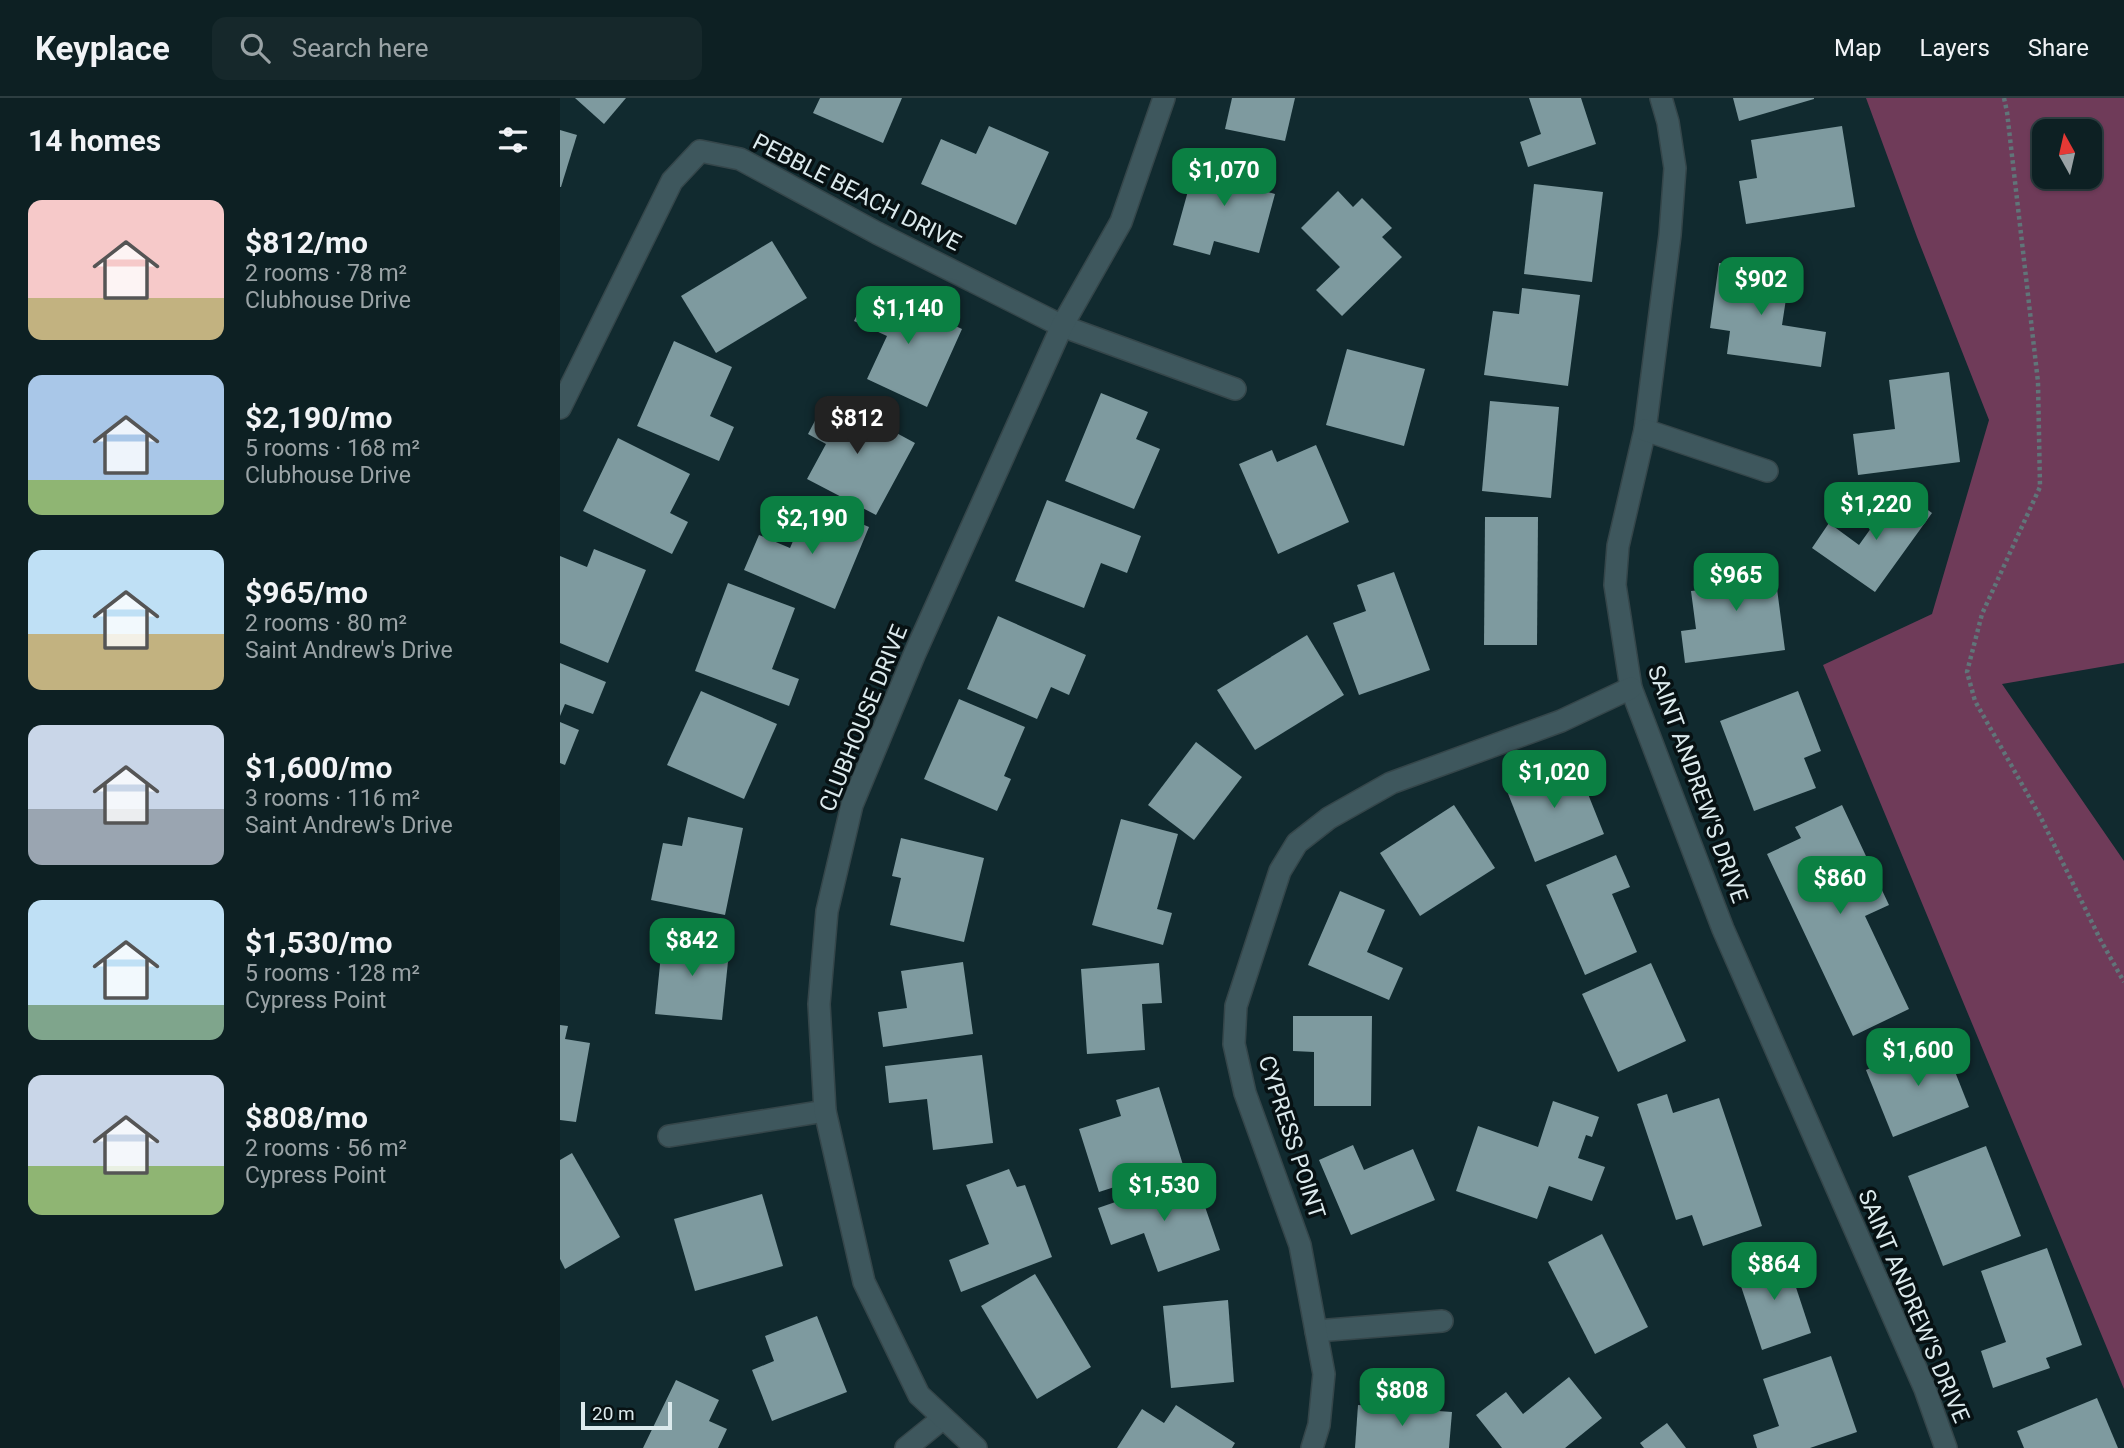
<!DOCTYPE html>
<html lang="en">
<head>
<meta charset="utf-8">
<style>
  body { margin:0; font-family:Roboto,sans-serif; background:#16282b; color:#f1f3f6; height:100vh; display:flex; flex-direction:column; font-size:26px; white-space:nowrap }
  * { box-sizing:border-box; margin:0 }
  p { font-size:23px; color:#9aa3a6 }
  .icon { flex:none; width:38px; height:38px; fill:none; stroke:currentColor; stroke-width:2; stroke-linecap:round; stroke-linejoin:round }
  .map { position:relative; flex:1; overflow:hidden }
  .side { display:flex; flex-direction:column; background:#0d2023; width:560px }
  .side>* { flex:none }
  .needle { width:46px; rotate:352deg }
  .tools { position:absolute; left:1472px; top:21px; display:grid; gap:14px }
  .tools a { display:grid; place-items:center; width:70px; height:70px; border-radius:14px; background:#0d2023; box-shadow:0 2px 5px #0004,0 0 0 2px #2d3e41; font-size:35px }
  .scale { position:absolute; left:21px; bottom:18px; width:91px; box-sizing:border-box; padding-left:7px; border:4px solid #dceaed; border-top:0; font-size:19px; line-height:24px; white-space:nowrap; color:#dceaed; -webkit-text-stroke:5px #071113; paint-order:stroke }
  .price { position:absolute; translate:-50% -60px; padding:0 16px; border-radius:14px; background:#0b8043; color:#fff; font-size:23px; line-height:46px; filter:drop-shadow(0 2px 4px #0008) }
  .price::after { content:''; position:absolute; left:50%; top:42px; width:21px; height:16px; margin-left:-10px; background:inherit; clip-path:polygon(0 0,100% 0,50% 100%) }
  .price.on { background:#222; color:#fff }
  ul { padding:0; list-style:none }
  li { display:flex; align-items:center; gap:21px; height:175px; padding:0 28px }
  li span { display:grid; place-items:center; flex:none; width:196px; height:140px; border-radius:14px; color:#555 }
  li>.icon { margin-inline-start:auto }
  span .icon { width:84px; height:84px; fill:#fffc; stroke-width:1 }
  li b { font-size:30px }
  h2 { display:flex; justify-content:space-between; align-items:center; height:84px; padding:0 28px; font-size:30px }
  header { display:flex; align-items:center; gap:42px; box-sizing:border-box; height:98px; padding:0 35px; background:#0d2023; border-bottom:2px solid #2d3e41 }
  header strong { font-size:33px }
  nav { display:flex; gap:38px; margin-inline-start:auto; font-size:24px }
  .search { width:490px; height:63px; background:#16282b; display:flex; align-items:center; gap:18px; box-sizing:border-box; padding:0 24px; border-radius:14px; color:#9aa3a6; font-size:26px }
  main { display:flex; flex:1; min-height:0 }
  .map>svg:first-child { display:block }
  .green { fill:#6f3b59; fill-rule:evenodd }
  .building { fill:#7e9a9f }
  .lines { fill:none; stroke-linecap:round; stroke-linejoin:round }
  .street-casing { stroke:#35464a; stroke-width:24 }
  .path { stroke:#607579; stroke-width:4.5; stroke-dasharray:3.5 3.5; stroke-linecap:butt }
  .street { stroke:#3e575d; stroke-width:21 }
  .labels { text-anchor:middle; stroke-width:7; stroke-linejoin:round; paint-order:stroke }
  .street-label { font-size:23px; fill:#dceaed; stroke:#071113 }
</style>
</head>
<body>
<header>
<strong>Keyplace</strong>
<div class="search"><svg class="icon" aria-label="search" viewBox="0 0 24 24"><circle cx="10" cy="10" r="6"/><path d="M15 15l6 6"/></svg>Search here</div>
<nav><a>Map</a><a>Layers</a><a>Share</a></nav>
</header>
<main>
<section class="side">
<h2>14 homes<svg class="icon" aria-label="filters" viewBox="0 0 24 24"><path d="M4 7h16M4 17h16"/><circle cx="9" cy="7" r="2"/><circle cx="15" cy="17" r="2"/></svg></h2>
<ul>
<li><span style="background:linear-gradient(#f6c9c9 70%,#c2b280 0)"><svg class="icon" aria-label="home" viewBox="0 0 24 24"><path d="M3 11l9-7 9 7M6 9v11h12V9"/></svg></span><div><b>$812/mo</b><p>2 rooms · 78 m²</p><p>Clubhouse Drive</p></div></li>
<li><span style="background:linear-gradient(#a9c7e8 75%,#8fb573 0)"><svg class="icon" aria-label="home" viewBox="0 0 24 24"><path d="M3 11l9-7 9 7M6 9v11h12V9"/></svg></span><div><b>$2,190/mo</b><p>5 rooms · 168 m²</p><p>Clubhouse Drive</p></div></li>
<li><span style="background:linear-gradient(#bfe0f5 60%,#c2b280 0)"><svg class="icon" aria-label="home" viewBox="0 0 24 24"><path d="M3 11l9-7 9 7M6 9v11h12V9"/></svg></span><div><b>$965/mo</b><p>2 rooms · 80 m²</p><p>Saint Andrew's Drive</p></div></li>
<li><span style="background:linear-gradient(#c9d6e8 60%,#9aa5b1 0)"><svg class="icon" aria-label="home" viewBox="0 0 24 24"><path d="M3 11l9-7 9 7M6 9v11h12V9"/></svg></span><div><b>$1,600/mo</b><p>3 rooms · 116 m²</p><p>Saint Andrew's Drive</p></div></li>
<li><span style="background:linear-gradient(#bfe0f5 75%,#7fa58c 0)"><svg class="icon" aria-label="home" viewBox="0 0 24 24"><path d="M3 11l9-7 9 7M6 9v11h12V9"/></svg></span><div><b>$1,530/mo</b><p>5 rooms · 128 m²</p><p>Cypress Point</p></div></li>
<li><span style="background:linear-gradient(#c9d6e8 65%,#8fb573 0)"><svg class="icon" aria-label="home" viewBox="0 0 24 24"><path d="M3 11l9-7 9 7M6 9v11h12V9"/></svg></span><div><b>$808/mo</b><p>2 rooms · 56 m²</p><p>Cypress Point</p></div></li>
</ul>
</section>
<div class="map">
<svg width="1564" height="1350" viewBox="0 0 1564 1350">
  <rect width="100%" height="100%" fill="#112a2f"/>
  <!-- green -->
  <path class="green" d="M 1306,0 L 1564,0 L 1564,565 L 1442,586 L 1564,763 L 1564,1291 L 1263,567 L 1372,516 L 1429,322 L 1357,139 ZM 1484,33 L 1530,33 L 1530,79 L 1484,79 Z"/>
  <!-- building -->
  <g class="building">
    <path d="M 15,0 L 66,0 L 44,26 Z"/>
    <path d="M 260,0 L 342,0 L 323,45 L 253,15 Z"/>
    <path d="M 672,0 L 735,0 L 725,43 L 665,31 Z"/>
    <path d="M 969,0 L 1021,0 L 1036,46 L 968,69 L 960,44 L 981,36 Z"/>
    <path d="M 1173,0 L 1254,0 L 1254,1 L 1179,23 Z"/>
    <path d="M 429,28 L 489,54 L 456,127 L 361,86 L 381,41 L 416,56 Z"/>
    <path d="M 1282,28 L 1295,109 L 1186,126 L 1179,83 L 1197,80 L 1191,42 Z"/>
    <path d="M 0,32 L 17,37 L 1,89 L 0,89 Z"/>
    <path d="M 638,57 L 706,76 L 701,92 L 715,96 L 699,155 L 654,143 L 650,157 L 613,147 Z"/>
    <path d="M 974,86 L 1043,94 L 1032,184 L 964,176 Z"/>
    <path d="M 778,93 L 793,109 L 802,100 L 832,130 L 822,139 L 842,159 L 782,218 L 756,192 L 780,169 L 741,130 Z"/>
    <path d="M 212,143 L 247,200 L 156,255 L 121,198 Z"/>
    <path d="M 1159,165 L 1230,175 L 1222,227 L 1266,234 L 1261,269 L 1167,256 L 1170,233 L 1150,230 Z"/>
    <path d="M 310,189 L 402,231 L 367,309 L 307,281 L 327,238 L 294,223 Z"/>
    <path d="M 962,190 L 1020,197 L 1008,288 L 924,277 L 933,213 L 959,216 Z"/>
    <path d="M 114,243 L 172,269 L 150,318 L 174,329 L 159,363 L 77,328 Z"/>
    <path d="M 787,251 L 865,271 L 844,348 L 766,327 Z"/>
    <path d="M 1389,274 L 1400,364 L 1298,377 L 1293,336 L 1335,331 L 1329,282 Z"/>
    <path d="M 541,295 L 588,314 L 576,341 L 600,351 L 574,411 L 505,383 Z"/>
    <path d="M 268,298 L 355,345 L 316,417 L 247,381 L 266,346 L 248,336 Z"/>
    <path d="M 930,303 L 999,309 L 991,400 L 922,393 Z"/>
    <path d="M 58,340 L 130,376 L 110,415 L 128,424 L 112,456 L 23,413 Z"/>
    <path d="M 756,347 L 789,424 L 718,456 L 679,366 L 712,352 L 717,364 Z"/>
    <path d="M 1339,391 L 1372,415 L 1315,494 L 1252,450 L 1269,425 L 1299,447 Z"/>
    <path d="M 487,402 L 581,438 L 567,475 L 541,465 L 524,510 L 455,483 Z"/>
    <path d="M 250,404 L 309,429 L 275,511 L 184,472 L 199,437 L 230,450 Z"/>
    <path d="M 925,419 L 978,419 L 977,547 L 924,547 Z"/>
    <path d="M 34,451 L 86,472 L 48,565 L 0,545 L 0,458 L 27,469 Z"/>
    <path d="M 1213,460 L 1225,552 L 1125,565 L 1121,533 L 1136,531 L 1131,493 L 1149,491 L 1147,468 Z"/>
    <path d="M 834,474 L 870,572 L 799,597 L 773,525 L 806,513 L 797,487 Z"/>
    <path d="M 168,485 L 235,510 L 212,571 L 239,581 L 229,608 L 135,573 Z"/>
    <path d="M 438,518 L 526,557 L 509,597 L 491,589 L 477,621 L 407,591 Z"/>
    <path d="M 747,537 L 784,597 L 695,652 L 657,592 Z"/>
    <path d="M 0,565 L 46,584 L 33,616 L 5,606 L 0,618 Z"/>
    <path d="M 141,593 L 217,626 L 184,701 L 107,667 Z"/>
    <path d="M 1238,593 L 1261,653 L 1244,660 L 1256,690 L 1194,713 L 1160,623 Z"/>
    <path d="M 399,601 L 465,629 L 444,678 L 451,681 L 437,713 L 364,681 Z"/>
    <path d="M 0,624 L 19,632 L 5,667 L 0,665 Z"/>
    <path d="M 636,644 L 682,679 L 634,742 L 588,707 Z"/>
    <path d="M 1014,661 L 1044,736 L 975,764 L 945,688 Z"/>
    <path d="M 894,707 L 935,770 L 860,818 L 820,755 Z"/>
    <path d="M 1282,707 L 1329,807 L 1305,818 L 1349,911 L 1293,938 L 1207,756 L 1241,740 L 1235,729 Z"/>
    <path d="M 128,719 L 183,730 L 165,817 L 91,802 L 103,745 L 122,748 Z"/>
    <path d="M 561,721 L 618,736 L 597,811 L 612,815 L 603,847 L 532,827 Z"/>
    <path d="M 341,740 L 424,760 L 404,844 L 330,827 L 341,780 L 332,778 Z"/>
    <path d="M 1056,757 L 1070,789 L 1052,796 L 1077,854 L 1025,877 L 986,787 Z"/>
    <path d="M 780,793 L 825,812 L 807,854 L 843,870 L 829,902 L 748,867 Z"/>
    <path d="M 103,837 L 170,844 L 162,922 L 95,916 Z"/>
    <path d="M 403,864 L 413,936 L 323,949 L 318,914 L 347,910 L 341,873 Z"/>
    <path d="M 599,865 L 602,905 L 582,906 L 585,952 L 527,956 L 521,871 Z"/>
    <path d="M 1091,865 L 1126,943 L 1058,974 L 1022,896 Z"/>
    <path d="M 733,918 L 812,918 L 811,1008 L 754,1008 L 754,954 L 733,953 Z"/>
    <path d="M 0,927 L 8,928 L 5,941 L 30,945 L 16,1024 L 0,1022 Z"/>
    <path d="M 1382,941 L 1409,1009 L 1333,1039 L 1306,972 Z"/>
    <path d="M 422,957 L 433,1045 L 373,1052 L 367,1001 L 329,1005 L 325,968 Z"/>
    <path d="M 599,989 L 623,1067 L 539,1094 L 519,1031 L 561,1018 L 556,1002 Z"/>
    <path d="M 1107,996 L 1113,1015 L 1159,1000 L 1202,1128 L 1143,1148 L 1132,1117 L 1116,1122 L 1077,1006 Z"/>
    <path d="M 993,1003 L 1039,1019 L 1032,1039 L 1026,1037 L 1018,1060 L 1045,1069 L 1032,1103 L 989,1088 L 977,1121 L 896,1093 L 918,1028 L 978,1049 Z"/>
    <path d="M 793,1047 L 804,1072 L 853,1051 L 875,1102 L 791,1137 L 759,1062 Z"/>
    <path d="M 1426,1048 L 1461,1138 L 1383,1168 L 1348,1078 Z"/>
    <path d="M 12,1055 L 60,1139 L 5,1171 L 0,1161 L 0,1062 Z"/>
    <path d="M 449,1071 L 457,1089 L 465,1087 L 492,1159 L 401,1194 L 389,1162 L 429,1146 L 406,1087 Z"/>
    <path d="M 634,1077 L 660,1152 L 598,1174 L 584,1135 L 551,1147 L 538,1110 Z"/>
    <path d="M 202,1096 L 223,1168 L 135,1193 L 114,1121 Z"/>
    <path d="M 1042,1136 L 1088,1229 L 1035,1256 L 988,1164 Z"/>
    <path d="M 1487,1150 L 1522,1247 L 1486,1260 L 1490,1270 L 1433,1290 L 1421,1253 L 1446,1244 L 1421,1173 Z"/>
    <path d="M 1225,1156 L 1251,1235 L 1202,1252 L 1176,1173 Z"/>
    <path d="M 475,1176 L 531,1269 L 477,1301 L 421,1208 Z"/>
    <path d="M 668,1202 L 674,1284 L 611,1290 L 603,1208 Z"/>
    <path d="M 257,1218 L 287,1294 L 212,1323 L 192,1272 L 214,1263 L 205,1238 Z"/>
    <path d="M 1271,1258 L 1297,1334 L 1250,1350 L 1197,1350 L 1193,1337 L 1219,1328 L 1203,1281 Z"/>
    <path d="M 1009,1279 L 1042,1320 L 1005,1350 L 942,1350 L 916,1317 L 946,1294 L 963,1316 Z"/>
    <path d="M 116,1282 L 159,1302 L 149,1323 L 167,1331 L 158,1350 L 83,1350 Z"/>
    <path d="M 1537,1300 L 1558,1350 L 1464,1350 L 1457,1333 Z"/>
    <path d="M 616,1307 L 675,1345 L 672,1350 L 557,1350 L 582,1311 L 604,1325 Z"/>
    <path d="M 798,1307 L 892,1314 L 889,1350 L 795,1350 Z"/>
    <path d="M 1107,1325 L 1126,1350 L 1084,1350 L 1080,1345 Z"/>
  </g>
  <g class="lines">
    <defs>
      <g id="street">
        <path d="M 1101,0 L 1108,24 L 1115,70 L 1110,137 L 1085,332 L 1058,448 L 1055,487 L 1071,590 L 1163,831 L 1365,1291 L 1386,1350"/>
        <path d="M 0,310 L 112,83 L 140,53 L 180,61 L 317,135 L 502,228 L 675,291"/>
        <path d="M 1085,332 L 1207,373"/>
        <path d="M 109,1038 L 265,1013"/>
        <path d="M 756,1233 L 882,1223"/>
        <path d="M 346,1350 L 382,1321"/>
        <path d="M 416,1350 L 359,1297 L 304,1184 L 265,1013 L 259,906 L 267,813 L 292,707 L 355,555 L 502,228 L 561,124 L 604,0"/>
        <path d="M 752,1350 L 759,1327 L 764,1276 L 740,1147 L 685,995 L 674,946 L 676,908 L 720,773 L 737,745 L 769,720 L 831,685 L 1001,623 L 1071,590"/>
      </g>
    </defs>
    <!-- street casing -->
    <use href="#street" class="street-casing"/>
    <!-- path -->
    <path class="path" d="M 1444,0 L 1447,14 L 1478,284 L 1480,389 L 1422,516 L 1407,574 L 1415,603 L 1481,720 L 1540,841 L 1564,884"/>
    <!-- street -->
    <use href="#street" class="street"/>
  </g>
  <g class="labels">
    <!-- street labels -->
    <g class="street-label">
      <text transform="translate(297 94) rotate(27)" y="8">PEBBLE BEACH DRIVE</text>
      <text transform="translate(303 620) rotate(-68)" y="8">CLUBHOUSE DRIVE</text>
      <text transform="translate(1138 686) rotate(70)" y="8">SAINT ANDREW'S DRIVE</text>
      <text transform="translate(732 1039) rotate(72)" y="8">CYPRESS POINT</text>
      <text transform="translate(1354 1208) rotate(67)" y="8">SAINT ANDREW'S DRIVE</text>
    </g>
  </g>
</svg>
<div class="tools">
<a><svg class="needle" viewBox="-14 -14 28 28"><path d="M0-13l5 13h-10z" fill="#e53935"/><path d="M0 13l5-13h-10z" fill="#9aa3a6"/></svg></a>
</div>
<div class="scale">20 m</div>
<b class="price" style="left:664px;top:110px">$1,070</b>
<b class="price" style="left:1201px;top:219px">$902</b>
<b class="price" style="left:348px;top:248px">$1,140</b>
<b class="price on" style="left:297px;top:358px">$812</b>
<b class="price" style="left:1316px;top:444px">$1,220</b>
<b class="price" style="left:252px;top:458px">$2,190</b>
<b class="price" style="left:1176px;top:515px">$965</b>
<b class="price" style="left:994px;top:712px">$1,020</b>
<b class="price" style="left:1280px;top:818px">$860</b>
<b class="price" style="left:132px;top:880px">$842</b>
<b class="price" style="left:1358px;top:990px">$1,600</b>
<b class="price" style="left:604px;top:1125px">$1,530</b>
<b class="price" style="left:1214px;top:1204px">$864</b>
<b class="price" style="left:842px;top:1330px">$808</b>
</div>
</main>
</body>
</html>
